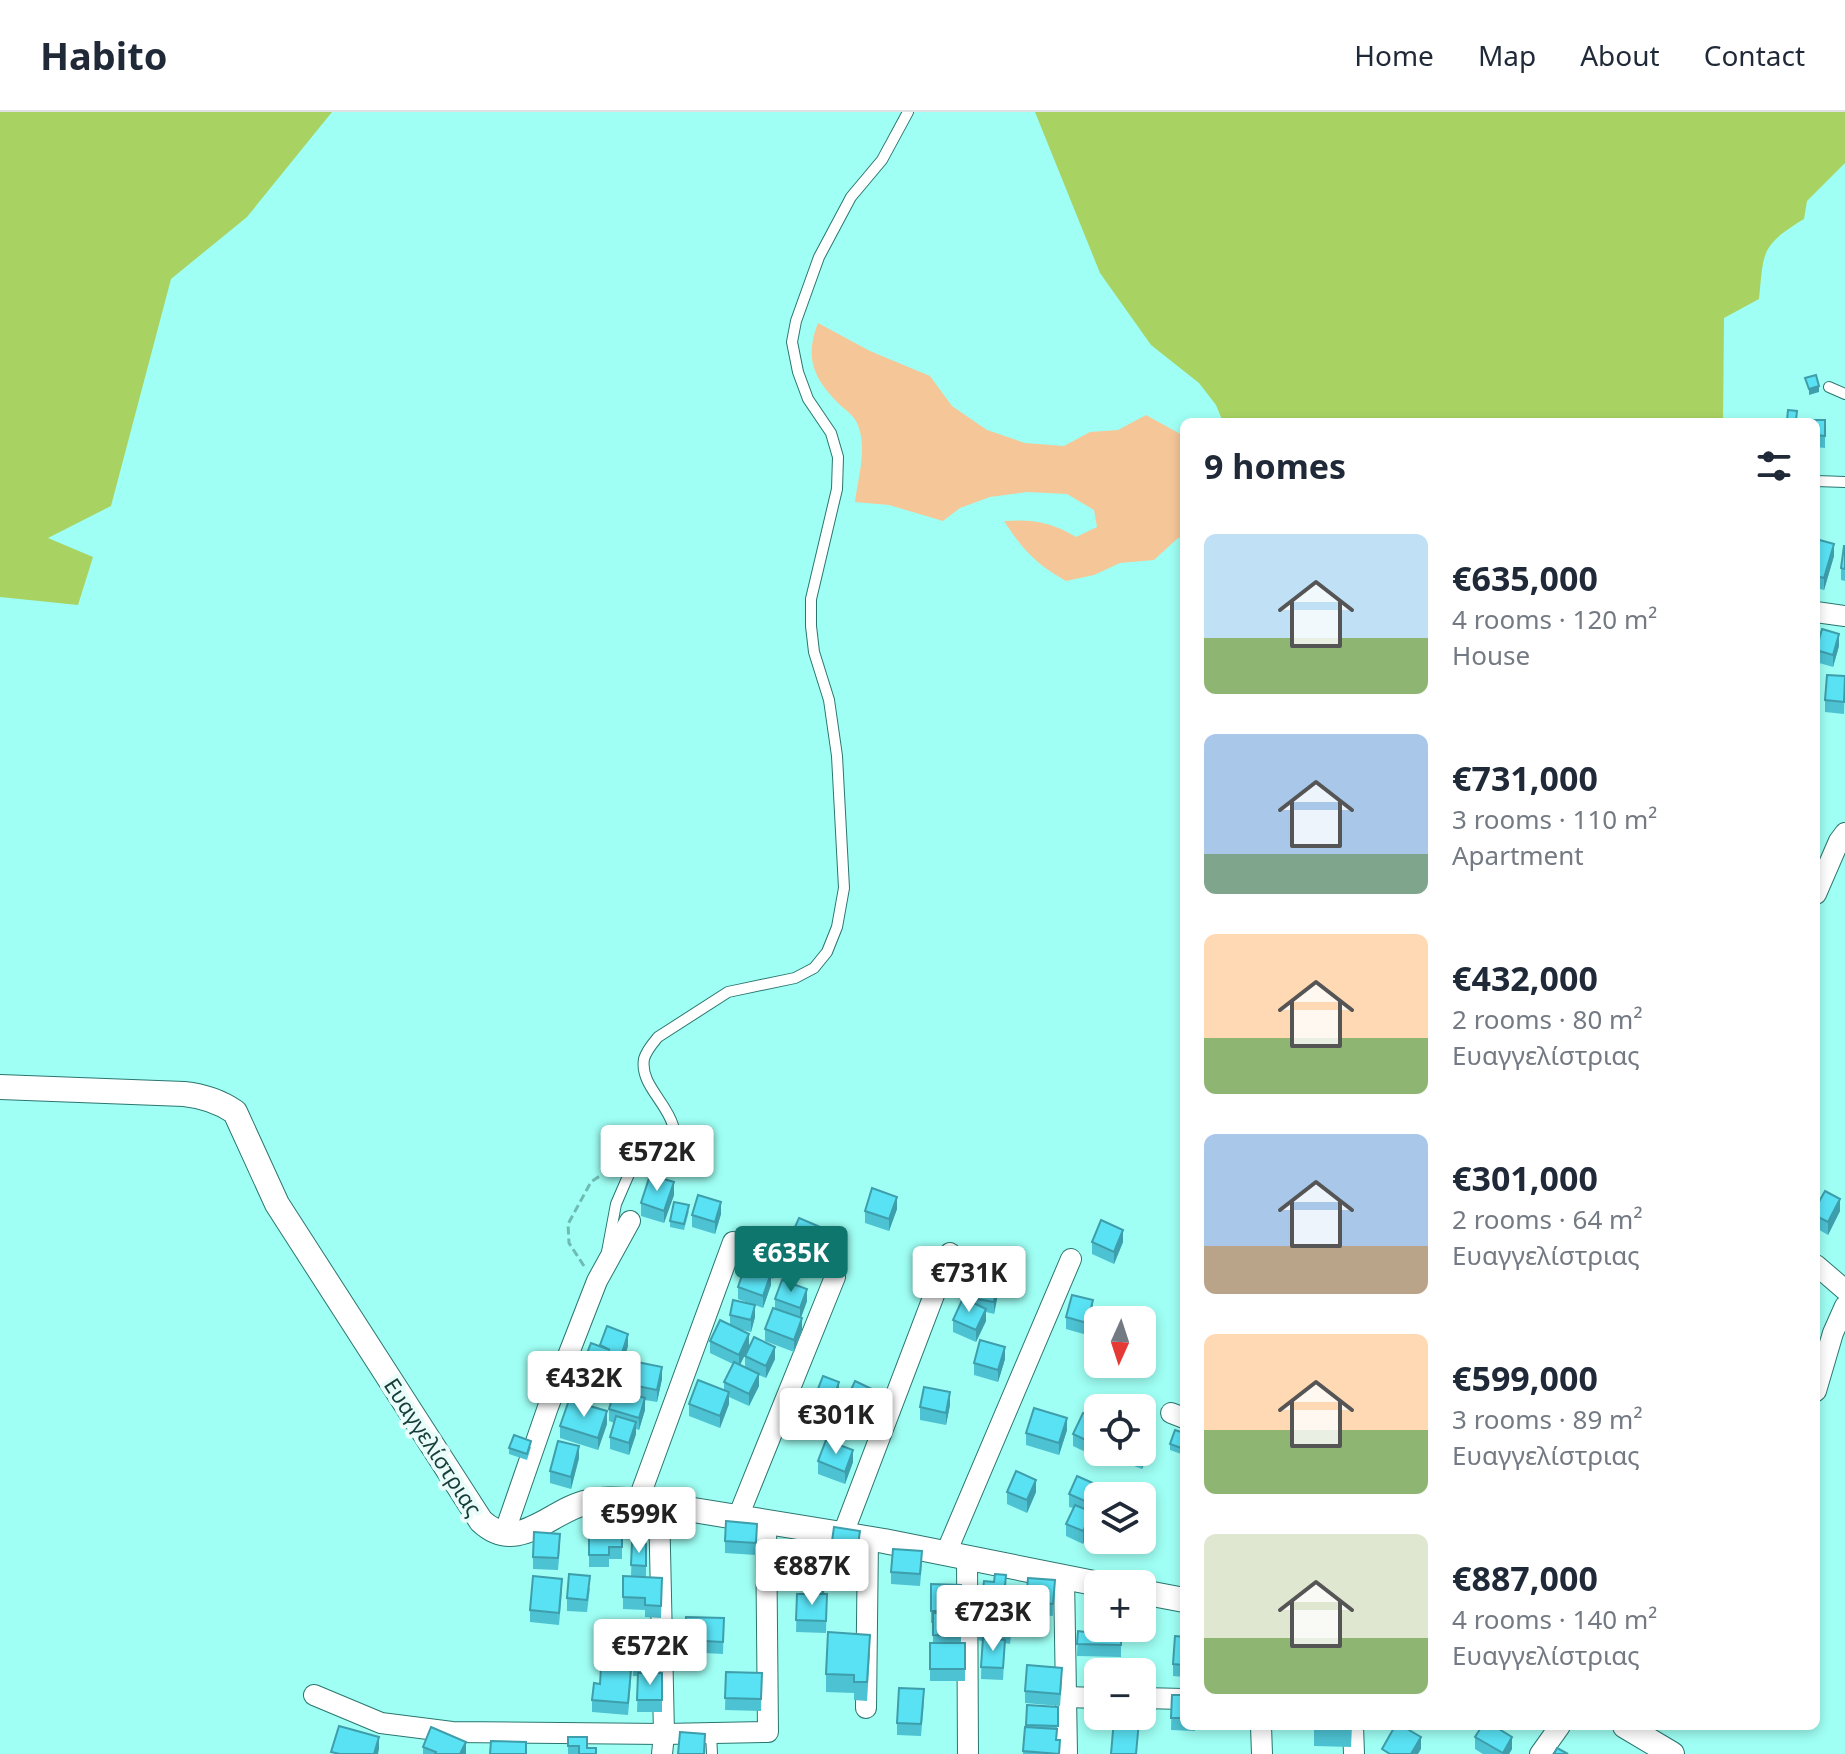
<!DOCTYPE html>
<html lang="en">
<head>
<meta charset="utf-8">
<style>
  body { margin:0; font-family:"Noto Sans",sans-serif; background:#f6f6f7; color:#1f2937; height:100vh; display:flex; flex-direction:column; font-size:30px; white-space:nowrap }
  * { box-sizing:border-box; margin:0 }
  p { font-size:26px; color:#747a83 }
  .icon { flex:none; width:44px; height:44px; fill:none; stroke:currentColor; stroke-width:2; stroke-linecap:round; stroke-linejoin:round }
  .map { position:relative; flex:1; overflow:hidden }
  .panel { position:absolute; left:1180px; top:306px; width:640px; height:1312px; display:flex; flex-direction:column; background:#fff; border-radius:12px; box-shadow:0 4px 12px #0003 }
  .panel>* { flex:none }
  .needle { width:52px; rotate:183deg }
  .fabs { position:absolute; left:1084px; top:1194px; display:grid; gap:16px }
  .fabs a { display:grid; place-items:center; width:72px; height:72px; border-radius:12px; background:#fff; box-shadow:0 4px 12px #0003; font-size:40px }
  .price { position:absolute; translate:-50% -68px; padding:0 18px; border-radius:8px; background:#fff; color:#222; font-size:26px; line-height:52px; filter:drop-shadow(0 2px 4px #0008) }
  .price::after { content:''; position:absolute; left:50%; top:48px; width:24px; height:18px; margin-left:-12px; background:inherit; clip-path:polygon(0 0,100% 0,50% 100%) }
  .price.on { background:#0f766e; color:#fff }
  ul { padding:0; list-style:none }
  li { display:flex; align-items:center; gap:24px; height:200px; padding:0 24px }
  li span { display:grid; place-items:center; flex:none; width:224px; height:160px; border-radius:12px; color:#555 }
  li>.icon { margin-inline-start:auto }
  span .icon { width:96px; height:96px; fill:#fffc; stroke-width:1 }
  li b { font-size:34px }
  h2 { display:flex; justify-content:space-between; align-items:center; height:96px; padding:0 24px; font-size:34px }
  header { display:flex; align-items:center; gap:48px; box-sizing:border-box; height:112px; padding:0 40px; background:#fff; border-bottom:2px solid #e0e1e3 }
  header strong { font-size:38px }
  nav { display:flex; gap:44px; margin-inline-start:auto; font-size:28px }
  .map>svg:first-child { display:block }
  .green { fill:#f5c798 }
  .water { fill:#a8d362 }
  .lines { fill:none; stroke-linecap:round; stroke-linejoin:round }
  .service-casing { stroke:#2b766f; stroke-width:12 }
  .minor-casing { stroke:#2b766f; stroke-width:22 }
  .tertiary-casing { stroke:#2b766f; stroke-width:26 }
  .path { stroke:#6ebbb2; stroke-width:3; stroke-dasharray:8 4; stroke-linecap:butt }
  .service { stroke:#fff; stroke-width:10 }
  .minor { stroke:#fff; stroke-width:20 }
  .tertiary { stroke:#fff; stroke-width:24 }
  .wall { fill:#4dc2d2; fill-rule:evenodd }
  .shaded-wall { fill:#3e9eab }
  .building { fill:#59e2f4; stroke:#3e9eab; stroke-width:2 }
  .labels { text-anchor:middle; stroke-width:8; stroke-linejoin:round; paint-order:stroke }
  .street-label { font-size:22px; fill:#153e3a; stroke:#eafcf9 }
</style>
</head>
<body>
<header>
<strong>Habito</strong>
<nav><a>Home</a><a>Map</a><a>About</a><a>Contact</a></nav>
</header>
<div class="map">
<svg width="1845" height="1642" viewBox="0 0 1845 1642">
  <rect width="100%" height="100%" fill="#9ffff4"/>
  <!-- green -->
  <path class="green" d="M 818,211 L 870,239 L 930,264 L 952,294 L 987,318 L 1025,331 L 1064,334 L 1090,320 L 1118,318 L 1146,303 L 1184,324 L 1184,427 L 1178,426 L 1154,448 L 1120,451 L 1094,463 L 1066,469 C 1036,452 1023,438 1004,409 C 1032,407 1052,410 1076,425 L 1097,415 L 1094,398 L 1067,382 L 1027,380 L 990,385 L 960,396 L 943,409 L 889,393 L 855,390 C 858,365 868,335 857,311 C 854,304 846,298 840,293 C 814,267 804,247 818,211 Z"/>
  <!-- water -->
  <g class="water">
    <path d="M 0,0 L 332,0 L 247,105 L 171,167 L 111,394 L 48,426 L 93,445 L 78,493 L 0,485 Z"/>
    <path d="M 1035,0 L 1845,0 L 1845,51 L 1807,89 L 1804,107 C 1760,134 1764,139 1759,187 L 1724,206 L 1723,310 L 1223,310 L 1216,293 L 1199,271 L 1151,233 L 1100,161 Z"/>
  </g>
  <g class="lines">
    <defs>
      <g id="service">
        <path d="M 1829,275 L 1845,282"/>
        <path d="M 1816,369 L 1845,370"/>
        <path d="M 607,1140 L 616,1092 L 632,1055 L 669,1047 C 692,1002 638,982 644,947 C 646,939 653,931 658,925 L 728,880 L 795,866 L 814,856 L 827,840 L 837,815 L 844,776 L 837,644 L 829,588 L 814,540 L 811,514 L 811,487 L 837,377 L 838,345 L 831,321 L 808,287 L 798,260 L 792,230 L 796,209 L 819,145 L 851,85 L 882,48 L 908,0"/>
        <path d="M 711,1621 L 712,1642"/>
      </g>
      <g id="minor">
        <path d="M 1816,500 L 1845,504"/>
        <path d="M 1816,782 L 1839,729 L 1845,721"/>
        <path d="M 1816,1153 L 1845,1178"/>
        <path d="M 1816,1279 L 1833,1221 L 1845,1194"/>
        <path d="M 1171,1301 L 1184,1306"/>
        <path d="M 638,1389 L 733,1130"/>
        <path d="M 659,1392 L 664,1622 L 662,1642"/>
        <path d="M 738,1405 L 835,1165"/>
        <path d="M 504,1422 L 548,1295 L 597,1169 L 630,1109"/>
        <path d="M 843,1422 L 950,1141"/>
        <path d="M 946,1441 L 1071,1147"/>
        <path d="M 967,1445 L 968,1642"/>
        <path d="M 1064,1465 L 1067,1642"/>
        <path d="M 314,1583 L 381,1611 L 452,1620 L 664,1622 L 768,1620 L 766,1410"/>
        <path d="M 1066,1585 L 1098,1586"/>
        <path d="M 1142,1586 L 1184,1587"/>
        <path d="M 866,1596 L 868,1426"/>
        <path d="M 1261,1614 L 1262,1642"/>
        <path d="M 1353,1614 L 1354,1642"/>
        <path d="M 1540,1642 L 1560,1614"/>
      </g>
      <g id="tertiary">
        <path d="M 0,975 L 184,982 C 203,984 219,989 235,1000 L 277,1092 L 481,1409 C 518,1444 550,1398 588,1390 C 605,1386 622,1388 638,1389 L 884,1429 L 1099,1472"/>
        <path d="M 1142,1480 L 1184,1488"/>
        <path d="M 1625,1614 L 1672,1642"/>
      </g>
    </defs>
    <!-- service casing -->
    <use href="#service" class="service-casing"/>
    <!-- minor casing -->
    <use href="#minor" class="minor-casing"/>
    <!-- tertiary casing -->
    <use href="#tertiary" class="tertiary-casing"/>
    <!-- path -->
    <path class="path" d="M 584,1154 L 569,1131 L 568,1112 L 591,1070 L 619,1051"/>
    <!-- service -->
    <use href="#service" class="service"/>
    <!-- minor -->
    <use href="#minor" class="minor"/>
    <!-- tertiary -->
    <use href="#tertiary" class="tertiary"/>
  </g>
  <!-- wall -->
  <g class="wall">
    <path d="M 1825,308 L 1825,336 L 1816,335 L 1816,344 L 1816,310 Z"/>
    <path d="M 1816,427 L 1834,444 L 1824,478 L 1816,476 Z"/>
    <path d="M 1845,434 L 1845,469 L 1841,468 L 1841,456 Z"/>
    <path d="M 1839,534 L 1833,555 L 1816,550 L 1816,537 Z"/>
    <path d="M 1845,564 L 1844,602 L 1825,600 L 1825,588 Z"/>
    <path d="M 674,1083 L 664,1111 L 641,1104 L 641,1091 Z"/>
    <path d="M 1816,1095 L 1840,1099 L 1828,1123 L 1816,1116 Z"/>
    <path d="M 897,1097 L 889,1119 L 865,1111 L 865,1099 Z"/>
    <path d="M 689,1099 L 684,1118 L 670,1115 L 670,1109 Z"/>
    <path d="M 721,1102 L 715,1122 L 692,1115 L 692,1103 Z"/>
    <path d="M 825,1129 L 812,1160 L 785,1149 L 785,1137 Z"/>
    <path d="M 1092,1130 L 1123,1130 L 1114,1152 L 1092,1142 Z"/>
    <path d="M 783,1136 L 773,1167 L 771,1166 L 771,1173 L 763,1196 L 755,1193 L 755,1205 L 751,1220 L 738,1217 L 749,1234 L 775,1247 L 766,1266 L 759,1263 L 759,1274 L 749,1294 L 729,1285 L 729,1292 L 720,1316 L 689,1304 L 689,1292 L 724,1278 L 724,1270 L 733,1252 L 710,1241 L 710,1229 L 730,1213 L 730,1203 L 751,1192 L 738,1187 L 738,1175 L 745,1156 L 745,1146 ZM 745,1243 L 745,1255 L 740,1253 Z"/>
    <path d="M 971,1156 L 993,1170 L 998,1182 L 994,1202 L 986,1200 L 986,1209 L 976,1230 L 953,1220 L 953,1208 L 966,1188 Z"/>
    <path d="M 775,1187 L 807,1189 L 801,1206 L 802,1218 L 794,1240 L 765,1229 L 765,1217 L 775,1197 Z"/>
    <path d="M 1093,1201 L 1087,1223 L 1066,1217 L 1066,1205 Z"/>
    <path d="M 600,1233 L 628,1234 L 614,1279 L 582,1266 L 582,1254 L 600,1234 Z"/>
    <path d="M 1005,1247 L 998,1270 L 974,1263 L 974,1251 Z"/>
    <path d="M 662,1267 L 657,1290 L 645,1288 L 645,1298 L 639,1318 L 636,1317 L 636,1322 L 629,1343 L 610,1337 L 610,1325 L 614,1311 L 609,1309 L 609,1297 L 627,1280 L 627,1272 Z"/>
    <path d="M 816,1282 L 839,1282 L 833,1300 L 816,1294 Z"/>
    <path d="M 876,1291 L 864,1315 L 844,1305 L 844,1293 Z"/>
    <path d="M 950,1293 L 946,1313 L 920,1308 L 920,1295 Z"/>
    <path d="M 1098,1308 L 1098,1330 L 1092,1343 L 1073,1334 L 1073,1322 Z"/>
    <path d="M 607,1312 L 598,1338 L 560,1326 L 560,1314 Z"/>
    <path d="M 1067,1318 L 1059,1343 L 1026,1333 L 1026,1321 Z"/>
    <path d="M 1184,1321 L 1184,1343 L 1170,1338 L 1170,1332 Z"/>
    <path d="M 531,1335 L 527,1348 L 509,1342 L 509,1336 Z"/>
    <path d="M 1106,1340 L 1124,1340 L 1119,1352 L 1106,1347 Z"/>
    <path d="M 1149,1341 L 1142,1357 L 1126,1351 L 1126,1344 Z"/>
    <path d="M 579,1346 L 571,1377 L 550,1371 L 550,1359 Z"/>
    <path d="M 818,1349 L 853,1350 L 845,1372 L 818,1362 Z"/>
    <path d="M 1007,1380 L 1036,1380 L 1027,1401 L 1007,1392 Z"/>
    <path d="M 1069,1382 L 1104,1384 L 1096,1406 L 1092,1404 L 1092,1412 L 1083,1432 L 1066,1424 L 1066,1412 L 1073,1396 L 1069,1395 Z"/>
    <path d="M 624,1383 L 639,1384 L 638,1428 L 623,1427 Z"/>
    <path d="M 589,1411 L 622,1412 L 622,1447 L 609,1447 L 609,1455 L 589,1455 Z"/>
    <path d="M 757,1424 L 756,1443 L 725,1441 L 725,1429 Z"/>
    <path d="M 632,1431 L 646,1432 L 646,1465 L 662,1466 L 661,1506 L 645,1505 L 645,1498 L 623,1497 L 623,1464 L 631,1465 Z"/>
    <path d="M 860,1431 L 856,1458 L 830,1455 L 830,1443 Z"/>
    <path d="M 560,1434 L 558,1458 L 533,1457 L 533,1445 Z"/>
    <path d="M 922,1451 L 920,1474 L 891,1472 L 891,1460 Z"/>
    <path d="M 814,1458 L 825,1465 L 824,1482 L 827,1482 L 826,1521 L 796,1520 L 797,1482 L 811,1482 Z"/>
    <path d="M 994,1470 L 1006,1475 L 1004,1498 L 982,1496 L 982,1484 Z"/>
    <path d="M 931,1472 L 961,1473 L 961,1531 L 965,1531 L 965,1569 L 930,1569 L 930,1531 L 933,1531 L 933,1511 L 931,1511 Z"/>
    <path d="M 590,1476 L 587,1500 L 567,1499 L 567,1486 Z"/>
    <path d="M 1097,1478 L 1098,1516 L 1121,1516 L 1121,1545 L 1077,1544 L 1078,1519 L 1086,1520 L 1096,1506 Z"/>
    <path d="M 562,1479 L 559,1513 L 530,1510 L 530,1498 Z"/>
    <path d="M 1055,1480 L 1053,1504 L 1026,1502 L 1026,1489 Z"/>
    <rect x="1142" y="1486" width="8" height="29"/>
    <path d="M 686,1505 L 724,1506 L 723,1542 L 685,1540 Z"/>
    <path d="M 1012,1514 L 1010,1532 L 1005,1531 L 1003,1568 L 981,1567 L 982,1529 L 978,1528 L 978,1516 Z"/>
    <path d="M 1184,1525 L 1184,1565 L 1173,1564 L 1173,1552 Z"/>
    <path d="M 870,1541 L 867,1589 L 854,1588 L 854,1581 L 826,1580 L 826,1562 Z"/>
    <path d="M 633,1542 L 646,1543 L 646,1561 L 662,1561 L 662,1600 L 637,1600 L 638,1564 L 633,1564 Z"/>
    <path d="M 1147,1548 L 1147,1575 L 1142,1575 L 1142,1560 Z"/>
    <path d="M 726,1560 L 762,1561 L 761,1599 L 725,1598 Z"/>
    <path d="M 1062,1568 L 1060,1594 L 1025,1591 L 1025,1579 Z"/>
    <path d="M 631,1570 L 628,1603 L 592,1600 L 592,1588 Z"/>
    <path d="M 1172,1583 L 1184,1583 L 1184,1614 L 1195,1614 L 1195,1619 L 1171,1618 Z"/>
    <path d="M 924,1590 L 921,1624 L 897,1623 L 897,1611 Z"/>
    <path d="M 1027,1593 L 1058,1595 L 1057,1628 L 1060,1642 L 1023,1642 Z"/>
    <path d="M 1352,1614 L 1351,1635 L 1314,1634 L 1314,1616 Z"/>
    <path d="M 568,1625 L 587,1636 L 596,1642 L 568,1642 Z"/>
    <path d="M 1475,1625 L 1512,1637 L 1509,1642 L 1483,1642 L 1475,1637 Z"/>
    <path d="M 466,1630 L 466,1642 L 423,1642 L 423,1635 Z"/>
  </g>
  <!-- shaded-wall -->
  <g class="shaded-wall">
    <path d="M 1819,274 L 1819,280 L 1809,283 L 1809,277 Z"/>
    <path d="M 1834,432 L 1834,444 L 1824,478 L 1824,466 Z"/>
    <path d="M 1839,522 L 1839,534 L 1833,555 L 1833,543 Z"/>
    <path d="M 674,1070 L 674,1083 L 664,1111 L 664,1099 Z"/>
    <path d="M 897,1085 L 897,1097 L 889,1119 L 889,1107 Z"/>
    <path d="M 1840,1087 L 1840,1099 L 1828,1123 L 1828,1110 Z"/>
    <path d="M 721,1090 L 721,1102 L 715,1122 L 715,1110 Z"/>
    <path d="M 825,1117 L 825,1129 L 812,1160 L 812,1148 Z"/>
    <path d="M 1123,1118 L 1123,1130 L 1114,1152 L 1114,1140 Z"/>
    <path d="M 783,1124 L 783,1136 L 773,1167 L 773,1155 Z"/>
    <path d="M 771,1161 L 771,1173 L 763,1196 L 763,1184 Z"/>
    <path d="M 998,1170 L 998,1182 L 994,1202 L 994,1190 Z"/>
    <path d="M 807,1177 L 807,1189 L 800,1208 L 800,1196 Z"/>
    <path d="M 1093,1188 L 1093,1201 L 1087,1223 L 1087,1211 Z"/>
    <path d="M 755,1193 L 755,1205 L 751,1220 L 751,1208 Z"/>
    <path d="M 986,1197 L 986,1209 L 976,1230 L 976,1218 Z"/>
    <path d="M 802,1206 L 802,1218 L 794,1240 L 794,1228 Z"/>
    <path d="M 628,1222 L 628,1234 L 614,1279 L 614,1266 Z"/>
    <path d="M 749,1222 L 749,1234 L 739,1255 L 739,1243 Z"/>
    <path d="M 775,1235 L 775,1247 L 766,1266 L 766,1254 Z"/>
    <path d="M 1005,1235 L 1005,1247 L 998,1270 L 998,1258 Z"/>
    <path d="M 662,1255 L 662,1267 L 657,1290 L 657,1278 Z"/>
    <path d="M 759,1262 L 759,1274 L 749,1294 L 749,1282 Z"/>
    <path d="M 839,1270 L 839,1282 L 833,1300 L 833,1288 Z"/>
    <path d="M 876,1279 L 876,1291 L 864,1315 L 864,1303 Z"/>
    <path d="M 729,1280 L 729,1292 L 720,1316 L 720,1304 Z"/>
    <path d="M 950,1280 L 950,1293 L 946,1313 L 946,1301 Z"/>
    <path d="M 645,1286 L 645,1298 L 639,1318 L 639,1306 Z"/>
    <path d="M 607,1299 L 607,1312 L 598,1338 L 598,1326 Z"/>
    <path d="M 1067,1306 L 1067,1318 L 1059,1343 L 1059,1331 Z"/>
    <path d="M 636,1310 L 636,1322 L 629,1343 L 629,1331 Z"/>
    <path d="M 1098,1318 L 1098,1330 L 1092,1343 L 1092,1331 Z"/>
    <path d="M 579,1334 L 579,1346 L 571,1377 L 571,1365 Z"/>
    <path d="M 1149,1335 L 1149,1341 L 1142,1357 L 1142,1351 Z"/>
    <path d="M 853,1338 L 853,1350 L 845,1372 L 845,1360 Z"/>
    <path d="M 1119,1340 L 1124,1340 L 1119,1352 Z"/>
    <path d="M 1036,1368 L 1036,1380 L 1027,1401 L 1027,1388 Z"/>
    <path d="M 1098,1389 L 1098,1401 L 1096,1406 L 1096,1394 Z"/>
    <path d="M 1092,1400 L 1092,1412 L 1083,1432 L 1083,1419 Z"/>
    <path d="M 860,1419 L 860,1431 L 856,1458 L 856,1446 Z"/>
    <path d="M 379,1625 L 379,1637 L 378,1642 L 374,1642 Z"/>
    <path d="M 1421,1625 L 1421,1637 L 1418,1642 L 1411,1642 Z"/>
    <path d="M 1512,1625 L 1512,1637 L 1509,1642 L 1503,1642 Z"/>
    <path d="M 466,1630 L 466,1642 L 460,1642 Z"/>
  </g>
  <!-- building -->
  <g class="building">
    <path d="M 1816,263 L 1819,274 L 1809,277 L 1805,266 Z"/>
    <path d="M 1788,298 L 1797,299 L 1796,308 L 1787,308 Z"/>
    <path d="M 1812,308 L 1825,308 L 1825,324 L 1816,323 L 1816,332 L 1816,310 L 1812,310 Z"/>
    <path d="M 1816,427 L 1834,432 L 1824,466 L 1816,464 Z"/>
    <path d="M 1844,434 L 1845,434 L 1845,457 L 1841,456 Z"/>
    <path d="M 1822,517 L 1839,522 L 1833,543 L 1816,538 Z"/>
    <path d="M 1827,563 L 1845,564 L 1844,590 L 1825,588 Z"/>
    <path d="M 650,1063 L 674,1070 L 664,1099 L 641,1091 Z"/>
    <path d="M 872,1076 L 897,1085 L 889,1107 L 865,1099 Z"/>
    <path d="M 1825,1079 L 1840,1087 L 1828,1110 L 1816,1104 L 1816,1095 Z"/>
    <path d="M 698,1083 L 721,1090 L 715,1110 L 692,1103 Z"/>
    <path d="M 674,1090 L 689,1093 L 684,1112 L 670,1109 Z"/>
    <path d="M 799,1106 L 825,1117 L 812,1148 L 785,1137 Z"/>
    <path d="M 1101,1108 L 1123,1118 L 1114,1140 L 1092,1130 Z"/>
    <path d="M 755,1115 L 783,1124 L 773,1155 L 745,1146 Z"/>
    <path d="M 746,1152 L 771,1161 L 763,1184 L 738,1175 Z"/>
    <path d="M 971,1156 L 993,1159 L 992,1169 L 998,1170 L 994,1190 L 966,1185 Z"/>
    <path d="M 782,1168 L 807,1177 L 800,1196 L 775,1187 Z"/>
    <path d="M 1072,1183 L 1093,1188 L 1087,1211 L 1066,1205 Z"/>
    <path d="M 963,1186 L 986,1197 L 976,1218 L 953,1208 Z"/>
    <path d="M 733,1188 L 755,1193 L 751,1208 L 730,1203 Z"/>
    <path d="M 773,1196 L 802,1206 L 794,1228 L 765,1217 Z"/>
    <path d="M 720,1208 L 749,1222 L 739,1243 L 710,1229 Z"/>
    <path d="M 607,1214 L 628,1222 L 614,1266 L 582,1254 L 591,1231 L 610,1238 L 600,1233 Z"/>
    <path d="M 754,1225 L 775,1235 L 766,1254 L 745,1244 Z"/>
    <path d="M 980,1228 L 1005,1235 L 998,1258 L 974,1251 Z"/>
    <path d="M 632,1249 L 662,1255 L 657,1278 L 627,1272 Z"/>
    <path d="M 734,1250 L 759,1262 L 749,1282 L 724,1270 Z"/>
    <path d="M 823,1264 L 839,1270 L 833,1288 L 816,1282 Z"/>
    <path d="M 698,1268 L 729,1280 L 720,1304 L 689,1292 Z"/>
    <path d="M 855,1269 L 876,1279 L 864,1303 L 844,1293 Z"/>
    <path d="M 924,1275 L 950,1280 L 946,1301 L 920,1295 Z"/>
    <path d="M 615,1277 L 645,1286 L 639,1306 L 609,1297 Z"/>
    <path d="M 569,1288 L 607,1299 L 598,1326 L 560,1314 Z"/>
    <path d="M 1034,1296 L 1067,1306 L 1059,1331 L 1026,1321 Z"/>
    <path d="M 1083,1301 L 1098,1308 L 1098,1318 L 1092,1331 L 1073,1322 Z"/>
    <path d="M 616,1304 L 636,1310 L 629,1331 L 610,1325 Z"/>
    <path d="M 1175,1318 L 1184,1321 L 1184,1337 L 1170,1332 Z"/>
    <path d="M 514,1323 L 531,1329 L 527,1342 L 509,1336 Z"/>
    <path d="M 826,1328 L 853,1338 L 845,1360 L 818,1349 Z"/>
    <path d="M 558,1329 L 579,1334 L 571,1365 L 550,1359 Z"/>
    <path d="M 1142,1332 L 1149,1335 L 1142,1351 L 1126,1344 L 1128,1340 L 1142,1340 Z"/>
    <path d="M 1016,1359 L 1036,1368 L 1027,1388 L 1007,1380 Z"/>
    <path d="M 1077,1364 L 1104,1376 L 1100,1384 L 1098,1384 L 1098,1389 L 1096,1394 L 1069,1382 Z"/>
    <path d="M 624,1383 L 639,1384 L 638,1415 L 623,1415 Z"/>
    <path d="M 1075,1393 L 1092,1400 L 1083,1419 L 1066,1412 Z"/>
    <path d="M 726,1409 L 757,1412 L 756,1431 L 725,1429 Z"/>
    <path d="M 589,1411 L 622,1412 L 622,1435 L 609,1435 L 609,1443 L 589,1443 Z"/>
    <path d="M 834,1415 L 860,1419 L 856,1446 L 830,1443 Z"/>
    <path d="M 534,1420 L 560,1422 L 558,1446 L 533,1445 Z"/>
    <path d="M 632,1431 L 646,1432 L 646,1454 L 631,1453 Z"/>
    <path d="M 893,1437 L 922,1439 L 920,1462 L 891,1460 Z"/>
    <path d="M 814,1458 L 825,1459 L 823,1482 L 811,1481 Z"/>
    <path d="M 569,1462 L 590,1464 L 587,1488 L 567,1486 Z"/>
    <path d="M 995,1462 L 1006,1463 L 1004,1486 L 982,1484 L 984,1469 L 994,1470 Z"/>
    <path d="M 533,1464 L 562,1467 L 559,1501 L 530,1498 Z"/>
    <path d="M 623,1464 L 662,1466 L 661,1494 L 645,1493 L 645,1486 L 623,1485 Z"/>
    <path d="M 1028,1466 L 1055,1468 L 1053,1492 L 1026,1489 Z"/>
    <rect x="1110" y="1470" width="13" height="2"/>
    <path d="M 931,1472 L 961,1473 L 960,1499 L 931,1499 Z"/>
    <path d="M 1097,1478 L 1098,1478 L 1098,1498 L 1096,1498 Z"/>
    <path d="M 797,1482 L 827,1482 L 826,1509 L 796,1508 Z"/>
    <rect x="1142" y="1486" width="8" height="17"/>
    <path d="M 980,1498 L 1012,1501 L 1010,1520 L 978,1516 Z"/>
    <path d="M 933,1501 L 961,1501 L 961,1524 L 933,1523 Z"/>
    <path d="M 686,1505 L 724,1506 L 723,1530 L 685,1528 Z"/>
    <path d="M 1086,1506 L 1098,1506 L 1098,1516 L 1121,1516 L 1121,1533 L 1077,1532 L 1078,1519 L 1086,1520 Z"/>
    <path d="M 828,1520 L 870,1523 L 867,1570 L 854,1570 L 854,1563 L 826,1562 Z"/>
    <path d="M 1175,1524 L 1184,1525 L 1184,1553 L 1173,1552 Z"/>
    <path d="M 983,1526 L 1005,1528 L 1003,1556 L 981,1555 Z"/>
    <rect x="930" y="1531" width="35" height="26"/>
    <path d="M 633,1542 L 646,1543 L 646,1558 L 633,1558 Z"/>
    <path d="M 1126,1547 L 1147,1548 L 1147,1563 L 1142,1563 L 1142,1560 L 1126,1560 Z"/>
    <path d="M 1027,1553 L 1062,1556 L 1060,1582 L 1025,1579 Z"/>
    <path d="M 601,1555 L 631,1558 L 628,1591 L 592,1588 L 594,1571 L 600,1572 Z"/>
    <path d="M 726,1560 L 762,1561 L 761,1587 L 725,1586 Z"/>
    <path d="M 638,1561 L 662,1561 L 662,1588 L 637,1588 Z"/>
    <path d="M 899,1576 L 924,1577 L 921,1612 L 897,1611 Z"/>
    <path d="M 1172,1583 L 1184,1583 L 1184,1606 L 1171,1606 Z"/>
    <path d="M 1027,1593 L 1058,1595 L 1058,1614 L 1026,1613 Z"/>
    <path d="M 1114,1607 L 1139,1609 L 1136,1642 L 1111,1642 Z"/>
    <path d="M 339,1614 L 379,1625 L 374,1642 L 340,1642 L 331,1640 Z"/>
    <path d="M 1314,1614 L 1352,1614 L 1351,1617 L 1314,1616 Z"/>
    <path d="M 1395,1614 L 1402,1614 L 1421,1625 L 1411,1642 L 1390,1642 L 1382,1637 Z"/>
    <path d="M 1482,1614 L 1494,1614 L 1512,1625 L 1503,1641 L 1475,1625 Z"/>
    <path d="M 431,1615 L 466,1630 L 460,1642 L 435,1642 L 436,1640 L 423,1635 Z"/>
    <path d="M 1025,1615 L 1057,1617 L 1056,1628 L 1060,1628 L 1059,1642 L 1023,1639 Z"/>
    <path d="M 680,1620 L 705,1622 L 704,1642 L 678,1642 Z"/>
    <path d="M 568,1625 L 587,1625 L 587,1636 L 596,1636 L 596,1642 L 579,1642 L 579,1634 L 568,1634 Z"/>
    <path d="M 491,1629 L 526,1630 L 526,1642 L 490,1642 Z"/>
    <path d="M 1557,1636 L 1568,1642 L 1554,1642 Z"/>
  </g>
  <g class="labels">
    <!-- street labels -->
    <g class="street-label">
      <text transform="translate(433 1335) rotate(57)" y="8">Ευαγγελίστριας</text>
    </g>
  </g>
</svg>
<div class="fabs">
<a><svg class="needle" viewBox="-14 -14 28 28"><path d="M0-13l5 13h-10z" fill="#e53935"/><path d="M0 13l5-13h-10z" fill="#747a83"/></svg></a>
<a><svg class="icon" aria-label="locate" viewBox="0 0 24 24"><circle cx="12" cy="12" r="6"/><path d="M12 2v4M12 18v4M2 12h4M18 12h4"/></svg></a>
<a><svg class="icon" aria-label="layers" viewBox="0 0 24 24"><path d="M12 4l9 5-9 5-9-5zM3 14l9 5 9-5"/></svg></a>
<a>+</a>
<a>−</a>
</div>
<b class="price" style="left:657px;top:1081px">€572K</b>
<b class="price on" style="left:791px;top:1182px">€635K</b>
<b class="price" style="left:969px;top:1202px">€731K</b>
<b class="price" style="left:584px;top:1307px">€432K</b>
<b class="price" style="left:836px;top:1344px">€301K</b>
<b class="price" style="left:639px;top:1443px">€599K</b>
<b class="price" style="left:812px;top:1495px">€887K</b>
<b class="price" style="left:993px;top:1541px">€723K</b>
<b class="price" style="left:650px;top:1575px">€572K</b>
<section class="panel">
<h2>9 homes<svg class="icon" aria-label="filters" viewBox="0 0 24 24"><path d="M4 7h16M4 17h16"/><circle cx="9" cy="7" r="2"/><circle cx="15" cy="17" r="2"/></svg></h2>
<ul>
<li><span style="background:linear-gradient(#bfe0f5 65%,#8fb573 0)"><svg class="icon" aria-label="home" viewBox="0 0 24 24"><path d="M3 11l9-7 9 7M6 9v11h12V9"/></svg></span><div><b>€635,000</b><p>4 rooms · 120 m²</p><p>House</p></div></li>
<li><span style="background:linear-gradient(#a9c7e8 75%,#7fa58c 0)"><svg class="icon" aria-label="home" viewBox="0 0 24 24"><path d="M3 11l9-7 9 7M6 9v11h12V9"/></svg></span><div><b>€731,000</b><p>3 rooms · 110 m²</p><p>Apartment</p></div></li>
<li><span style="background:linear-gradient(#ffd9b3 65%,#8fb573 0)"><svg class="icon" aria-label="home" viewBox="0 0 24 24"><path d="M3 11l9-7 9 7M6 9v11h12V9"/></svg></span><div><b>€432,000</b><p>2 rooms · 80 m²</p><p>Ευαγγελίστριας</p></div></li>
<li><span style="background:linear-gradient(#a9c7e8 70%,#b9a48a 0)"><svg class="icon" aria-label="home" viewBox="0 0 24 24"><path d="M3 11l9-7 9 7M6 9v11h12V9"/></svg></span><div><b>€301,000</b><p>2 rooms · 64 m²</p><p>Ευαγγελίστριας</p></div></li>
<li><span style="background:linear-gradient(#ffd9b3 60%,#8fb573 0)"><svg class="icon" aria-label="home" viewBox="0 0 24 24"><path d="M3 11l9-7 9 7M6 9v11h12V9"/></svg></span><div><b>€599,000</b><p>3 rooms · 89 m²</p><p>Ευαγγελίστριας</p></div></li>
<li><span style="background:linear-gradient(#dfe7d0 65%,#8fb573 0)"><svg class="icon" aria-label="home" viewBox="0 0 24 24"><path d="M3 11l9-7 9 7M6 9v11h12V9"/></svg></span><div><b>€887,000</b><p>4 rooms · 140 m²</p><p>Ευαγγελίστριας</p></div></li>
</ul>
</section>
</div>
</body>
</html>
